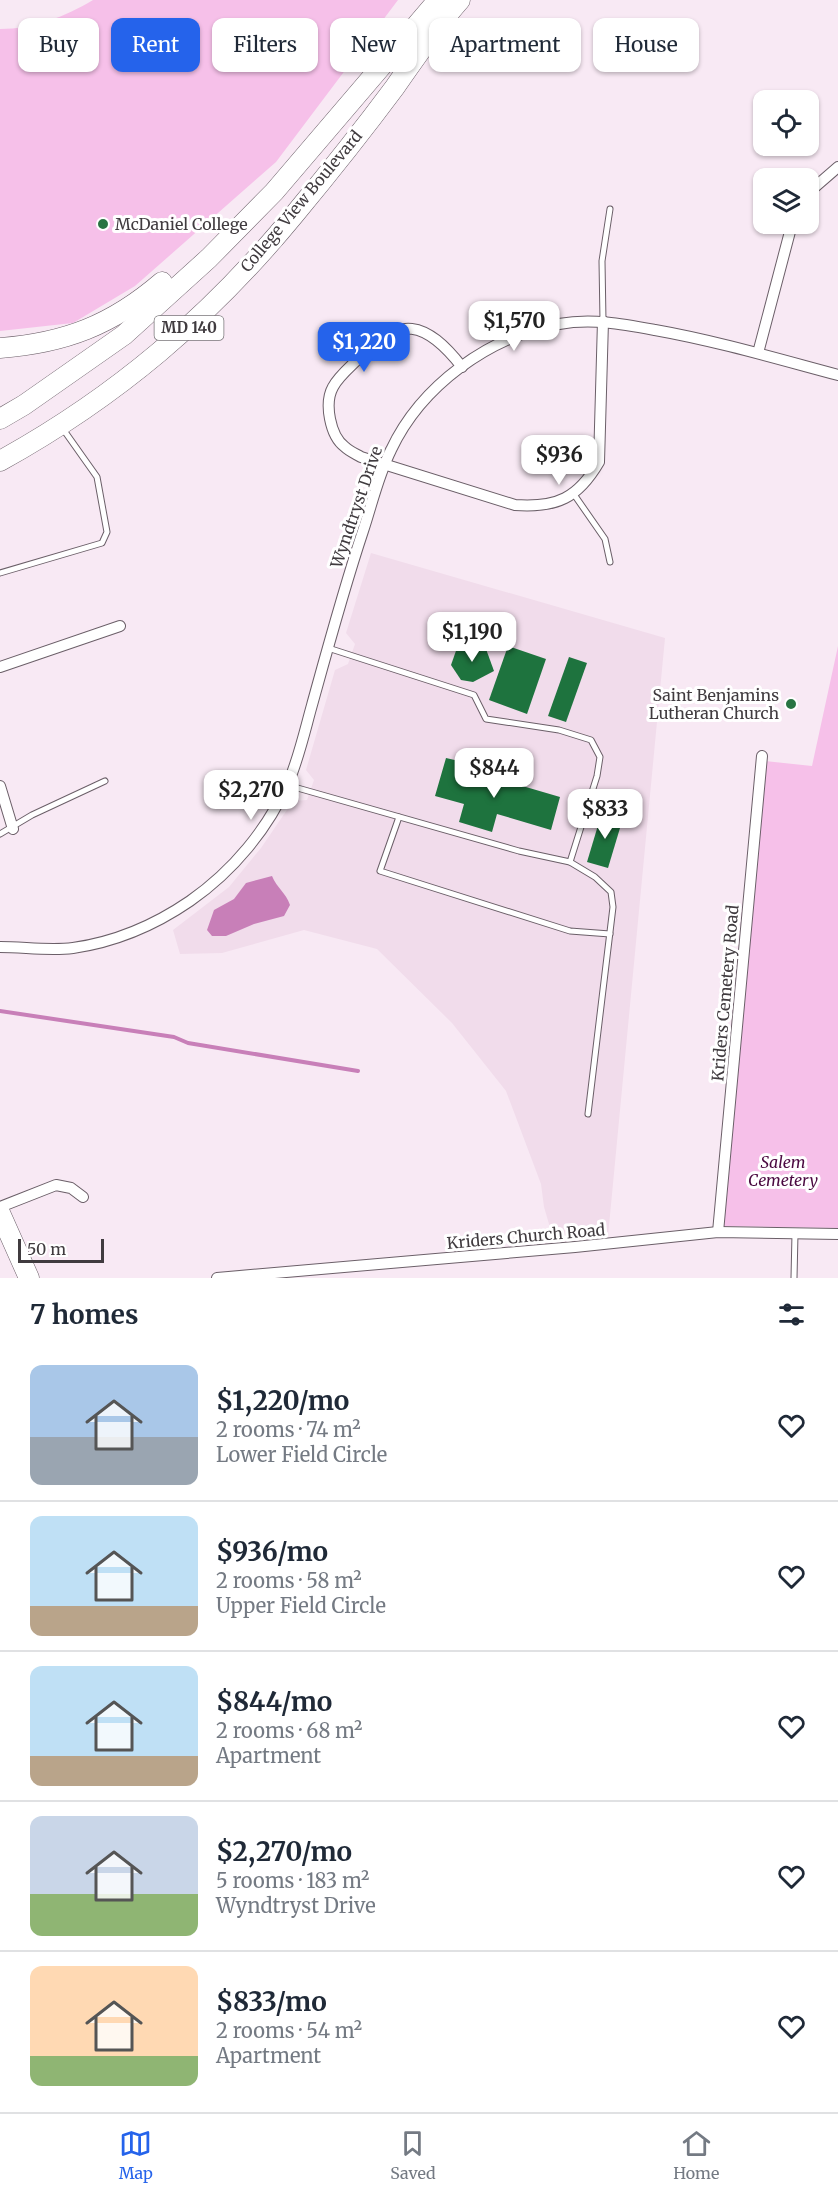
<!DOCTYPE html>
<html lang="en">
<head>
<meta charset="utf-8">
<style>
  body { margin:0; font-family:Merriweather,serif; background:#f2f2f3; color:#1f2937; height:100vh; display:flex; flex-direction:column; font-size:22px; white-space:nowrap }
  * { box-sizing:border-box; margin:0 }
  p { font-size:20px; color:#747a83 }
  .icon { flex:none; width:33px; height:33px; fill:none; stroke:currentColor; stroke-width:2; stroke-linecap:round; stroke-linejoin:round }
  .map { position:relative; height:1278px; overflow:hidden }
  .panel { display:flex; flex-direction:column; background:#fff; flex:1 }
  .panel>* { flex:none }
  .banner { position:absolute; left:18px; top:18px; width:802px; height:54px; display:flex; gap:12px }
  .buttons { position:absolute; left:753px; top:90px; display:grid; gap:12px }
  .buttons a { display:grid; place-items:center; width:66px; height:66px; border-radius:12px; background:#fff; box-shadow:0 2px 4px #0004; font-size:30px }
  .scale { position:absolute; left:18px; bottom:15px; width:86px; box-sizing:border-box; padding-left:6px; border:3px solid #403b3f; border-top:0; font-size:16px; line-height:21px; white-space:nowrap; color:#403b3f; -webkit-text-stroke:4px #fff; paint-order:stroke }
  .price { position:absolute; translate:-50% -51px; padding:0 14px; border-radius:12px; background:#fff; color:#222; font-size:20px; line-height:39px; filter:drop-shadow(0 2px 3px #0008) }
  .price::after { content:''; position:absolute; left:50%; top:36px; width:18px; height:14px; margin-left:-9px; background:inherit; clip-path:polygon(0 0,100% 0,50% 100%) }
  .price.selected { background:#2563eb; color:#fff }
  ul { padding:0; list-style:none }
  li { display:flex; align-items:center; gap:18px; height:150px; padding:0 30px }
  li+li { border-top:2px solid #e0e1e3 }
  li span { display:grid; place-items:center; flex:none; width:168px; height:120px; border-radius:12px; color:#555 }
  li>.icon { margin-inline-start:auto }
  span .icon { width:72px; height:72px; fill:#fffc; stroke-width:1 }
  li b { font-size:26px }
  h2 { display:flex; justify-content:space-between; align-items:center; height:72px; padding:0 30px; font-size:26px }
  .tag { padding:0 21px; border-radius:12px; background:#fff; box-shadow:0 2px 4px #0004; font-size:21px; line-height:54px }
  .tag.selected { background:#2563eb; color:#fff }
  .tabs { display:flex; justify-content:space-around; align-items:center; height:84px; border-top:2px solid #e0e1e3; background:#fff; font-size:16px; color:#747a83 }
  .tabs a { display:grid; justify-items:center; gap:3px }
  .tabs .selected { color:#2563eb }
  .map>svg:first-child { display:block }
  .built { fill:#f1dceb }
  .green { fill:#f6c0e9 }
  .water { fill:#c87fb8 }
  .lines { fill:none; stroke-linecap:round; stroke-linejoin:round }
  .stream { stroke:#c87fb8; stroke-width:4 }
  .building { fill:#1e733e }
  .lane-casing { stroke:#6b5f68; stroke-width:7 }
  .street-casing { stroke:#6b5f68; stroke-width:12 }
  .highway-casing { stroke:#6b5f68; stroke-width:21 }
  .lane { stroke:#fff; stroke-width:5 }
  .street { stroke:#fff; stroke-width:10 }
  .highway { stroke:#fff; stroke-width:20 }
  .poi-dot { fill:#297443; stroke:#fff; stroke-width:2 }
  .labels { text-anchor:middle; stroke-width:6; stroke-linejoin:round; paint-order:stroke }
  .shield { fill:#fff; stroke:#797679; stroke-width:1.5 }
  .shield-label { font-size:15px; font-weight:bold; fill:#403b3f }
  .street-label { font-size:16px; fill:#403b3f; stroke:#fff }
  .poi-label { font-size:16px; fill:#403b3f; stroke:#fff; text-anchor:start }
  .park-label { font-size:16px; font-style:italic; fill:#4b0941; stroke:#fff }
</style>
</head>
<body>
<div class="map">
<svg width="838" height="1278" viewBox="0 0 838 1278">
  <rect width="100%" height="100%" fill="#f8e9f4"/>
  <!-- built -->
  <path class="built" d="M 371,553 L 665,638 L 608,1236 L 554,1241 L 544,1207 L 541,1184 L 506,1091 L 452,1023 L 377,949 L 304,930 L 222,953 L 180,954 L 173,930 L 229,887 L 261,848 L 293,801 L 307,800 L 314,780 L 306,770 L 335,670 L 348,664 L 355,644 L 346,633 Z"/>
  <!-- green -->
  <g class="green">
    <path d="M 93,0 L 398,0 L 276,162 L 135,286 L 73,323 L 0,331 L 0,29 C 34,29 64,17 93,0 Z"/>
    <path d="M 838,646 L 838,1228 L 723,1226 L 765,761 L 812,766 Z"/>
  </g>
  <!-- water -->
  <path class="water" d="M 272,876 C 277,888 286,893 290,905 L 284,916 L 254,924 L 226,936 L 212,936 L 207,930 L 214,910 L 234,899 L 246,883 Z"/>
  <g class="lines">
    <!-- stream -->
    <path class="stream" d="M 0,1011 L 174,1037 L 188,1043 L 358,1071"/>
  </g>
  <!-- building -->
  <g class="building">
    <path d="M 468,642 L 486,649 L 494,671 L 473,682 L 461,680 L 451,665 L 457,648 Z"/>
    <path d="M 508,646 L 546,659 L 527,714 L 489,700 Z"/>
    <path d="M 569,657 L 587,663 L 566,722 L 548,716 Z"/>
    <path d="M 446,758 L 459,761 L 457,767 L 560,797 L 551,830 L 497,814 L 492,832 L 459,822 L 464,804 L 435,796 Z"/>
    <path d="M 602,812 L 623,818 L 608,868 L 587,862 Z"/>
  </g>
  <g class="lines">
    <defs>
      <g id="lane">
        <path d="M 603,321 L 602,261 L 610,209"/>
        <path d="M 573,493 L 605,539 L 610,562"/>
        <path d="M 0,573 L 102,543 L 107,532 L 97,477 L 63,429"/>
        <path d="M 287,785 L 519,851 L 570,862 L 597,776 L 600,757 L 591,740 L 559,730 L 486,719 L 474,695 L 328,648"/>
        <path d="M 399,817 L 380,871 L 570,931 L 610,934"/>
        <path d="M 0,834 L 32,815 L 105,781"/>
        <path d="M 570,862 L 595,877 L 611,892 L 613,907 L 588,1114"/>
        <path d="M 794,1278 L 795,1234"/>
      </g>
      <g id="street">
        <path d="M 808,193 L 838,167"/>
        <path d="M 758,353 L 792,224"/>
        <path d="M 462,367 C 426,321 399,314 358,359 C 350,367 338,377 333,387 C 324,403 330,436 345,447 C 349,451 356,454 361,457 L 515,505 C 557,508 578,498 599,462 L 603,321"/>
        <path d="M 0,667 L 120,626"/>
        <path d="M 0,786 L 13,829"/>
        <path d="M 0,947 C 24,947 49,951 73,948 C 115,942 155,925 190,901 C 233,871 268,829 289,781 C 299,757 305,730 312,705 C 328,647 344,588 363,531 C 372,504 378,476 391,450 C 421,386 489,336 559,324 C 592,318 623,324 655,330 C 717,341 778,359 838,375"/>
        <path d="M 0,1207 L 56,1185 L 71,1188 L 83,1197"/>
        <path d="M 718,1232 L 762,756"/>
        <path d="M 217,1278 L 575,1247 L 718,1232 L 838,1234"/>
      </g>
      <g id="highway">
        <path d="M 0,348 C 65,343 112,325 162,282"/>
        <path d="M 0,419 L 24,405 L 124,335 L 209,258 L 274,192 L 438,0"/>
        <path d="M 0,461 C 116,397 210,317 294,215 C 328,174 363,130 395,87 C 416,57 436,27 460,0"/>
        <path d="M 0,1213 L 29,1278"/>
      </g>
    </defs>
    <!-- lane casing -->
    <use href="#lane" class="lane-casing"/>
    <!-- street casing -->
    <use href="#street" class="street-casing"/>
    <!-- highway casing -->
    <use href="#highway" class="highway-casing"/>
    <!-- lane -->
    <use href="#lane" class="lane"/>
    <!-- street -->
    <use href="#street" class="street"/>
    <!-- highway -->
    <use href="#highway" class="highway"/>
  </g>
  <!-- markers -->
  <g class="poi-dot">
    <circle cx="103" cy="224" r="6"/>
    <circle cx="791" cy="704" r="6"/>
  </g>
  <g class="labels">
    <!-- shield labels -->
    <rect class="shield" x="154.5" y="316" width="69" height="24" rx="4.5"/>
    <g class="shield-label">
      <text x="189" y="333">MD 140</text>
    </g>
    <!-- street labels -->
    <g class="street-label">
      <text transform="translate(301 201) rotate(-50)" y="6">College View Boulevard</text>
      <text transform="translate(356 507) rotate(-71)" y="6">Wyndtryst Drive</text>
      <text transform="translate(725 993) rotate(-85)" y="6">Kriders Cemetery Road</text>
      <text transform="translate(526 1236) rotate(-5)" y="6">Kriders Church Road</text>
    </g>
    <!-- poi labels -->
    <g class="poi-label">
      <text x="115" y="230">McDaniel College</text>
      <text x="779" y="701" text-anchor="end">Saint Benjamins<tspan x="779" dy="18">Lutheran Church</tspan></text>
    </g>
    <!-- park labels -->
    <g class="park-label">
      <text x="783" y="1168">Salem<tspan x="783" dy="18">Cemetery</tspan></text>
    </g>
  </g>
</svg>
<div class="buttons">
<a><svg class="icon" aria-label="locate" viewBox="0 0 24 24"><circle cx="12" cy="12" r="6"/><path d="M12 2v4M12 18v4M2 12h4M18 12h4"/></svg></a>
<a><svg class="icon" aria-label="layers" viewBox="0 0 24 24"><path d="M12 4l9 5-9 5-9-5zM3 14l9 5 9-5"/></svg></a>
</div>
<div class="scale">50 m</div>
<b class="price" style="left:514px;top:352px">$1,570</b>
<b class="price selected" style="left:364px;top:373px">$1,220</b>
<b class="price" style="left:559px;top:486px">$936</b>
<b class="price" style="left:472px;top:663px">$1,190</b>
<b class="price" style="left:494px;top:799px">$844</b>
<b class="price" style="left:251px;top:821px">$2,270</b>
<b class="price" style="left:605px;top:840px">$833</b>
<div class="banner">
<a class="tag">Buy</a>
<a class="tag selected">Rent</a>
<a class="tag">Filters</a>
<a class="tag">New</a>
<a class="tag">Apartment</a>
<a class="tag">House</a>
</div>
</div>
<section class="panel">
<h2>7 homes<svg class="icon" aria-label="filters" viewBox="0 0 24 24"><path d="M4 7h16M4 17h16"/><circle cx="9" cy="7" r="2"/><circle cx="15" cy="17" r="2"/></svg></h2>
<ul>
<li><span style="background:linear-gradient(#a9c7e8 60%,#9aa5b1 0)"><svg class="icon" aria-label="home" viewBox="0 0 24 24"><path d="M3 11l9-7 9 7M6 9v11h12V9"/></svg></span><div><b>$1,220/mo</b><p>2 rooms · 74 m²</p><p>Lower Field Circle</p></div><svg class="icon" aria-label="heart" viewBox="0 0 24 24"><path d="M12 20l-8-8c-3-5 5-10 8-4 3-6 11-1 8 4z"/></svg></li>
<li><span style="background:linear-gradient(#bfe0f5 75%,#b9a48a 0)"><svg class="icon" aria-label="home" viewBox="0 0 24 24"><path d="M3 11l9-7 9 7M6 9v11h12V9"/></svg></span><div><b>$936/mo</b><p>2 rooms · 58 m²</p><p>Upper Field Circle</p></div><svg class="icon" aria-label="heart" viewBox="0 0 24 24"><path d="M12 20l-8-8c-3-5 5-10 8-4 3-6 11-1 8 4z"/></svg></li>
<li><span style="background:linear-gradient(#bfe0f5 75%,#b9a48a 0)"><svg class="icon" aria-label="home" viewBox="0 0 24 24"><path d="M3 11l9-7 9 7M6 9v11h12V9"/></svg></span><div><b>$844/mo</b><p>2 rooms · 68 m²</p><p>Apartment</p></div><svg class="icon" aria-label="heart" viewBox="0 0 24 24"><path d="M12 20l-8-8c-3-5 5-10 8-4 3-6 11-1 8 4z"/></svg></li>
<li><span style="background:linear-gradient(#c9d6e8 65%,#8fb573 0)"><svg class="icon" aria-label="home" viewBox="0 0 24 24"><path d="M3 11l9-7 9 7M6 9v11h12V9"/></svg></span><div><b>$2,270/mo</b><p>5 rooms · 183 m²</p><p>Wyndtryst Drive</p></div><svg class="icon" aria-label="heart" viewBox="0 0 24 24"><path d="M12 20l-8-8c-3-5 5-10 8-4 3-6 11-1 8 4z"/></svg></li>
<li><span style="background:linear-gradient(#ffd9b3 75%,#8fb573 0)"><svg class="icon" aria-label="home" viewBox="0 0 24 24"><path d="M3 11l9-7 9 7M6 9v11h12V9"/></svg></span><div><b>$833/mo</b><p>2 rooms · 54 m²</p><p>Apartment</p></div><svg class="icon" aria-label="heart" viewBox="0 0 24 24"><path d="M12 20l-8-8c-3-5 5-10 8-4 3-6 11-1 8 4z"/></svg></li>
</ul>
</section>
<nav class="tabs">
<a class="selected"><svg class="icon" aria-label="map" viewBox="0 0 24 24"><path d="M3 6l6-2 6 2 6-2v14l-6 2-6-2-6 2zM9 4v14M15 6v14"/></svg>Map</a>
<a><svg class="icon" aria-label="saved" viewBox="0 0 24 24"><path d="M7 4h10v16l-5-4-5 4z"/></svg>Saved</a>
<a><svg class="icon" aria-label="home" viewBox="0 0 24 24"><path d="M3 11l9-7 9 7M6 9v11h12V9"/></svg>Home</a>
</nav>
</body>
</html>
